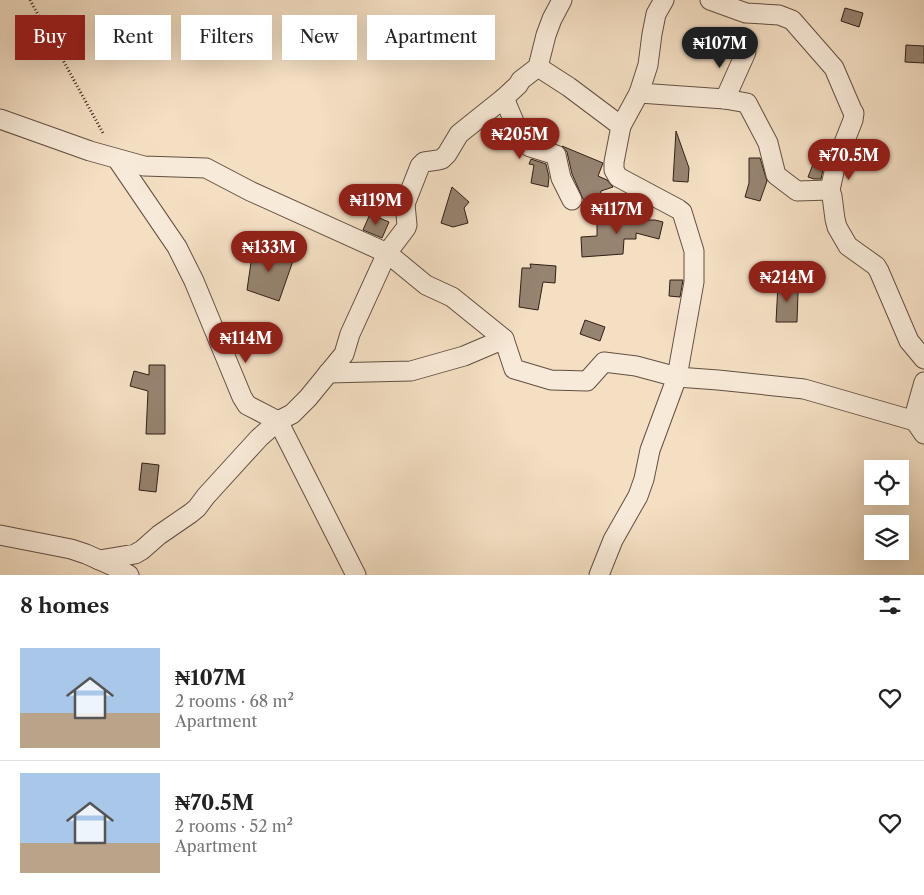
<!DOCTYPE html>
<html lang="en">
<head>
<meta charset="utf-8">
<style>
  body { margin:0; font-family:"Libre Caslon Text",serif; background:#f6f6f6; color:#222; height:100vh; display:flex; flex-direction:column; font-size:19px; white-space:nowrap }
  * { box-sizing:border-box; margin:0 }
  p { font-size:16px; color:#767676 }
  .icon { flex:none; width:28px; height:28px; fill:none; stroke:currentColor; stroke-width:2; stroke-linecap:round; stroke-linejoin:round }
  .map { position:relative; height:575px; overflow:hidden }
  .panel { display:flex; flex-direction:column; background:#fff; flex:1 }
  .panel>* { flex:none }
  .banner { position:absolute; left:15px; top:15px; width:500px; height:45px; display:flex; gap:10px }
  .buttons { position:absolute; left:864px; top:460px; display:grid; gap:10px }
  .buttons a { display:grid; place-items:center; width:45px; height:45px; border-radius:0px; background:#fff; box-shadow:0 5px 20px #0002; font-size:25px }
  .price { position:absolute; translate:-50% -42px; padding:0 11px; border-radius:18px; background:#8f2418; color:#fff; font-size:16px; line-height:32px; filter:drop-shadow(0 1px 2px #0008) }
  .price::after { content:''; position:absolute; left:50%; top:30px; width:15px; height:11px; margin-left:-8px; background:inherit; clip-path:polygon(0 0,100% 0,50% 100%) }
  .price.selected { background:#222; color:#fff }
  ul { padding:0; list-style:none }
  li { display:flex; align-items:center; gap:15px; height:125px; padding:0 20px }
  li+li { border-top:1px solid #e0e0e0 }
  li span { display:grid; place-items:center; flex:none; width:140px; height:100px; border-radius:0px; color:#555 }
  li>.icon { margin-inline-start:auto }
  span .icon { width:60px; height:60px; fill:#fffc; stroke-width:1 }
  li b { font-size:21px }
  h2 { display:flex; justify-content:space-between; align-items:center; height:60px; padding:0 20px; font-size:21px }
  .pill { padding:0 18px; border-radius:0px; background:#fff; box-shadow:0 5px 20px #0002; font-size:18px; line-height:45px }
  .pill.selected { background:#8f2418; color:#fff }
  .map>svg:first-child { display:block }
  .building { fill:#968370; stroke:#311f17 }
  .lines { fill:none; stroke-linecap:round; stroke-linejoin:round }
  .minor-casing { stroke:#624f42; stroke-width:21 }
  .path { stroke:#311f17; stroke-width:3; stroke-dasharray:1 2.5; stroke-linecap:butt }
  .minor { stroke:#f8ead8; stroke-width:19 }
</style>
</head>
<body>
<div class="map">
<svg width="924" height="575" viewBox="0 0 924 575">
  <rect width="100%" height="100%" fill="#f4dfc3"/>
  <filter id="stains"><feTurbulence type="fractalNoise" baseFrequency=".004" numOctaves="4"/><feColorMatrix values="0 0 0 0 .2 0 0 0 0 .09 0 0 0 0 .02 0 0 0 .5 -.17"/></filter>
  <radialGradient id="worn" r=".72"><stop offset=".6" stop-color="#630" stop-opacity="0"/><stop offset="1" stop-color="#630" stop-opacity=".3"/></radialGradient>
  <!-- building -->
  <g class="building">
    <path d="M 845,8 L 863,13 L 859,27 L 841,21 Z"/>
    <path d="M 906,45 L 924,46 L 924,63 L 905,62 Z"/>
    <path d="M 676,131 L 689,168 L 688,182 L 673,181 Z"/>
    <path d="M 562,146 L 603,163 L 598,176 L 607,180 L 613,187 L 601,191 L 598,206 L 583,199 L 572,174 L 567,152 Z"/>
    <path d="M 749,158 L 760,158 L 767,181 L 760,201 L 745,197 L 749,183 Z"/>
    <path d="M 531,159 L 546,164 L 549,177 L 548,187 L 531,183 L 534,165 L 529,164 Z"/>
    <path d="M 815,159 L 825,159 L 821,179 L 814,179 L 808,177 Z"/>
    <path d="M 452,187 L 469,202 L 464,208 L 468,223 L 453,227 L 441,223 Z"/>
    <path d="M 370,214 L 389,222 L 382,238 L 363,230 Z"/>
    <path d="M 597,217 L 612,217 L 612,220 L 655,220 L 663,222 L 659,239 L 636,233 L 636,239 L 624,239 L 623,254 L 582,257 L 581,237 L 597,236 Z"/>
    <path d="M 253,249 L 279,253 L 294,258 L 279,301 L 247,290 Z"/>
    <path d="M 530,264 L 556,266 L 555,283 L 543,282 L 538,310 L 519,307 L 522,268 L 531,268 Z"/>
    <path d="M 670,280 L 683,280 L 680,297 L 669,296 Z"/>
    <path d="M 794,280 L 798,293 L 797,322 L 776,322 L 778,284 Z"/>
    <path d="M 585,320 L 605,327 L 600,341 L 580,334 Z"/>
    <path d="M 149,365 L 165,365 L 165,434 L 146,434 L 148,391 L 130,386 L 134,371 L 149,375 Z"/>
    <path d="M 142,463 L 159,465 L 156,492 L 139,490 Z"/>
  </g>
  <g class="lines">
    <defs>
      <g id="minor">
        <path d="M 710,0 L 746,13 L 779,15 L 792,20 L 834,68 L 852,110 L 854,113 L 853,120 L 836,163 L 830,190 L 832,196 L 835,219 L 837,227 L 848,246 L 876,266 L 879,271 L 909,341 L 924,359"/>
        <path d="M 538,67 L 569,87 L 621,126"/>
        <path d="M 639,93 L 725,99 L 747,103 L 768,143 L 776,175 L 797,191 L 830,190"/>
        <path d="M 504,98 L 518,131 L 530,147 L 556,155 L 561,178 L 572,200"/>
        <path d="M 725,99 L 746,52"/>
        <path d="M 0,119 L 90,151 L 144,166 L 206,168 L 250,191 L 387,253 L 426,285 L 452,297 L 504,339 L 514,369 L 551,380 L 587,381 L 604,362 L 636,366 L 677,377 L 718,380 L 804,389 L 915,421"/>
        <path d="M 117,159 L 177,247 L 194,281 L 242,397 L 247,405 L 278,421 L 356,575"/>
        <path d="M 328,373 L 411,371 L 464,356 L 504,339"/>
        <path d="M 924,382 L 915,414 L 915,421 L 924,434"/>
        <path d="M 0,535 L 71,549 L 86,554 L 113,566 L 129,575"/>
        <path d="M 99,560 L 135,554 L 142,550 L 159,535 L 191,513 L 197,508 L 206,496 L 259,438 L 278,421 L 292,414 L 308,398 L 344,354 L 350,334 L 387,253 L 406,228 L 407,225 L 405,204 L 420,166 L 424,162 L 438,160 L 442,159 L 447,154 L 459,134 L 504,98 L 518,85 L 521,80 L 538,67 L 546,35 L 552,19 L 562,0"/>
        <path d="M 599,575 L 613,540 L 638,496 L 644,479 L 650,450 L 677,377 L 694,282 L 694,251 L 682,212 L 678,209 L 618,177 L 614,170 L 614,162 L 621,126 L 639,93 L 648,65 L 652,34 L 656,14 L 664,0"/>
      </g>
    </defs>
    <!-- minor casing -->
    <use href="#minor" class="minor-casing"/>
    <!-- path -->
    <path class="path" d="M 30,0 L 104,135"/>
    <!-- minor -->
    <use href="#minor" class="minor"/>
  </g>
  <rect width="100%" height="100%" filter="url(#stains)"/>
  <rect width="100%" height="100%" fill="url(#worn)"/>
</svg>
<div class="buttons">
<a><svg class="icon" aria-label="locate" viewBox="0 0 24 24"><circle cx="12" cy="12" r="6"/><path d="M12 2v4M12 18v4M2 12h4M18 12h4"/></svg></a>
<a><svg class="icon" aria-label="layers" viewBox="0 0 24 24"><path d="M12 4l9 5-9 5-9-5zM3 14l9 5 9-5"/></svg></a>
</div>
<b class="price selected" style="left:720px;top:69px">₦107M</b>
<b class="price" style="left:520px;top:160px">₦205M</b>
<b class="price" style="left:849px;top:181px">₦70.5M</b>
<b class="price" style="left:376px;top:226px">₦119M</b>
<b class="price" style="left:617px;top:235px">₦117M</b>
<b class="price" style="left:269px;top:273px">₦133M</b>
<b class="price" style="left:787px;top:303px">₦214M</b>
<b class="price" style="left:246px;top:364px">₦114M</b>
<div class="banner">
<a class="pill selected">Buy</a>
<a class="pill">Rent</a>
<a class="pill">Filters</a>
<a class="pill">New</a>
<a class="pill">Apartment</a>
</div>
</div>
<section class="panel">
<h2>8 homes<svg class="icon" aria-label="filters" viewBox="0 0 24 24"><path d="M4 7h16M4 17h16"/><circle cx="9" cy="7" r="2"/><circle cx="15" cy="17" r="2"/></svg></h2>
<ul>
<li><span style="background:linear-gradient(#a9c7e8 65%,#b9a48a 0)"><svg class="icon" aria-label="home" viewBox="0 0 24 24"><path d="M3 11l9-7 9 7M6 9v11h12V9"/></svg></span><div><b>₦107M</b><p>2 rooms · 68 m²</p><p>Apartment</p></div><svg class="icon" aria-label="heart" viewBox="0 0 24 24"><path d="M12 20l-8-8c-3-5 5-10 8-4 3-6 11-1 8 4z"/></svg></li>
<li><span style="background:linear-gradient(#a9c7e8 70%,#b9a48a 0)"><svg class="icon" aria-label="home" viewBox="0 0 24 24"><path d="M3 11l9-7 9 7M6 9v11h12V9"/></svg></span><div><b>₦70.5M</b><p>2 rooms · 52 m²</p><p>Apartment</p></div><svg class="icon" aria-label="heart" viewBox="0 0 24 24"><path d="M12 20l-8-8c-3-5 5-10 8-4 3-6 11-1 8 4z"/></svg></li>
</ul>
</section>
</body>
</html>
